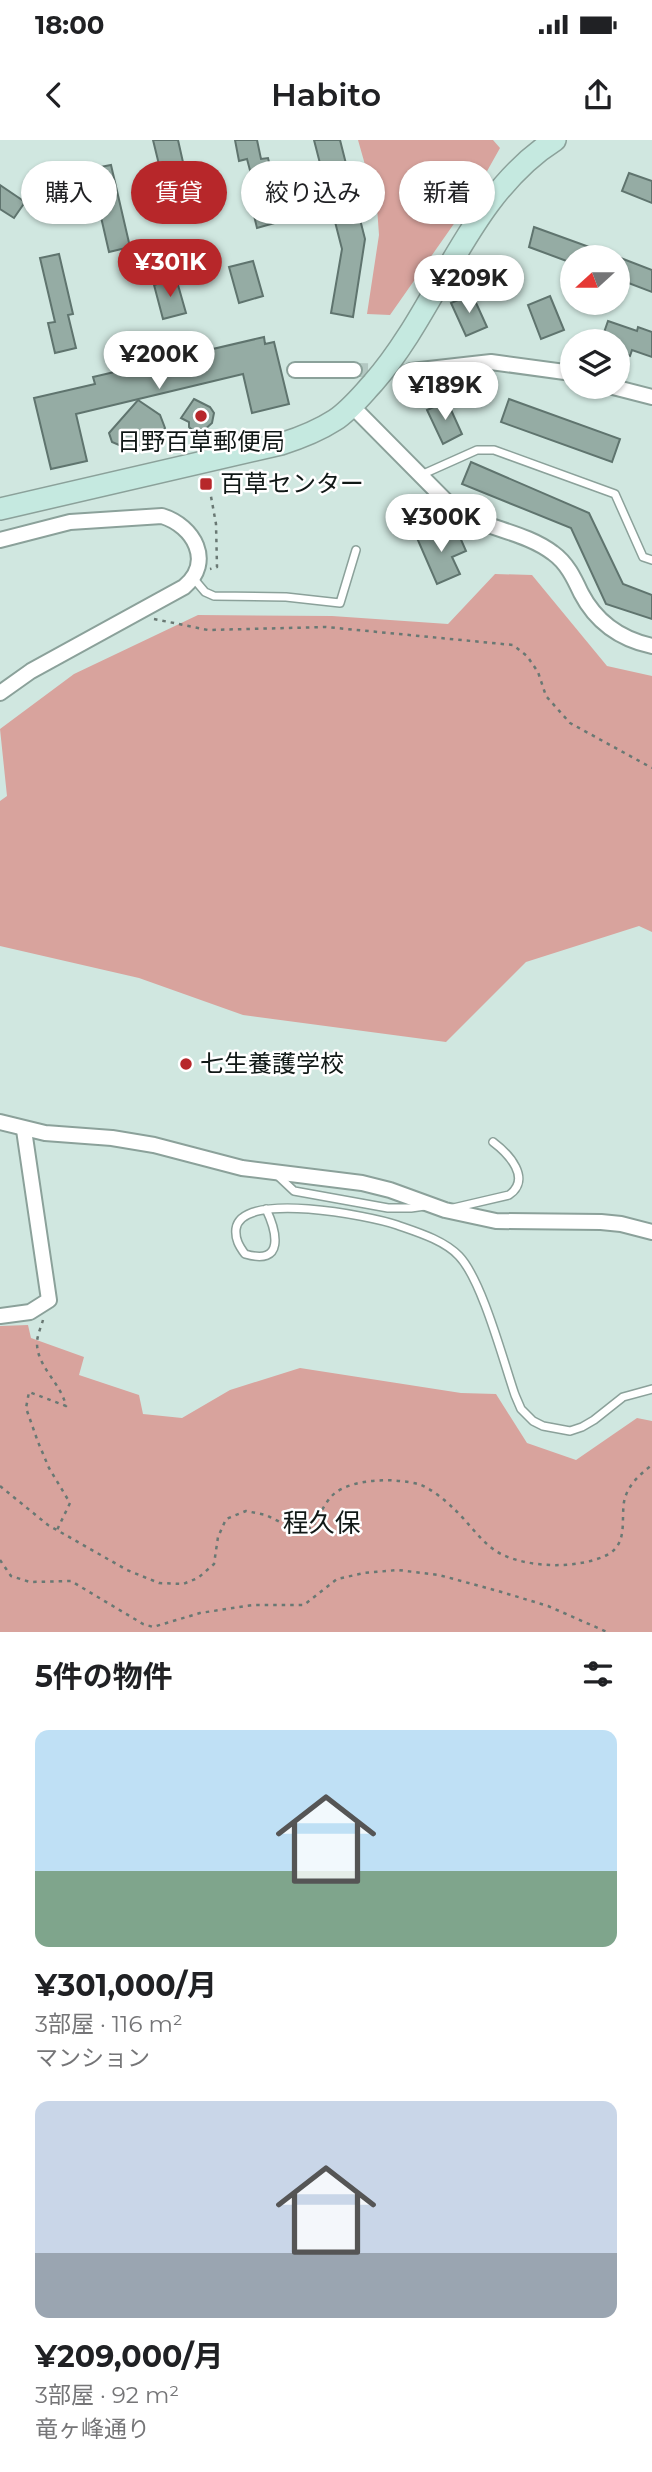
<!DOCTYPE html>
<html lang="ja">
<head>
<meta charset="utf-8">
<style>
  body { margin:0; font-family:Montserrat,"Noto Sans JP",sans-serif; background:#f6f6f6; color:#202124; height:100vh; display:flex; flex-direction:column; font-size:26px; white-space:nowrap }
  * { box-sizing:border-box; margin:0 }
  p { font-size:23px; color:#757577 }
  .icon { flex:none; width:38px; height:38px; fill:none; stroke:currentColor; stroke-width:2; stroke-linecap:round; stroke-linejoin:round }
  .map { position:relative; height:1492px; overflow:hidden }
  .side { display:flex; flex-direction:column; background:#fff; flex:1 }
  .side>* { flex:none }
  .top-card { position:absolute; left:21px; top:21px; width:611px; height:63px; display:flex; gap:14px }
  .needle { width:46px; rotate:249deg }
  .buttons { position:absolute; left:560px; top:105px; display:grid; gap:14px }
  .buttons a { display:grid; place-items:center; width:70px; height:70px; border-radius:50%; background:#fff; box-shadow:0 2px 5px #0004; font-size:35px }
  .price { position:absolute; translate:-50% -60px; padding:0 16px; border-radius:24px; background:#fff; color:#222; font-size:23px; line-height:46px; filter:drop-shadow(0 2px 4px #0008) }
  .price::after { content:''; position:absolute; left:50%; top:42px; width:21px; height:16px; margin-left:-10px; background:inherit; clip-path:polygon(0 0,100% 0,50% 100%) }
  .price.current { background:#b7272a; color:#fff }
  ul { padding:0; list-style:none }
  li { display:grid; align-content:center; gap:14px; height:371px; padding:0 35px }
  li span { display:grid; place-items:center; height:217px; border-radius:14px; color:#555 }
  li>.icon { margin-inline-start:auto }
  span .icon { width:126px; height:126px; fill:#fffc; stroke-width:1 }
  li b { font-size:30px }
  h2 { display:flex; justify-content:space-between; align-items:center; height:84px; padding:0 35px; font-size:30px }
  .pill { padding:0 24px; border-radius:32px; background:#fff; box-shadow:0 2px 5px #0004; font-size:24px; line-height:63px }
  .pill.current { background:#b7272a; color:#fff }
  .status { display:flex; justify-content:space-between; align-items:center; height:49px; padding:0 35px; background:#fff; direction:ltr }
  .status svg { height:19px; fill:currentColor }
  header { display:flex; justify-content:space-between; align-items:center; height:91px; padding:0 35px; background:#fff; font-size:32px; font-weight:600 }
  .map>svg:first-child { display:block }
  .forest { fill:#d8a39d }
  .building { fill:#95aca4; stroke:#5f746e; stroke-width:2 }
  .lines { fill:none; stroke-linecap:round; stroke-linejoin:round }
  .street-tunnel { stroke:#b3c8c2; stroke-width:14; stroke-dasharray:14 7; stroke-linecap:butt }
  .lane-casing { stroke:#8ba19a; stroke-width:10 }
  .street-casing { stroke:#8ba19a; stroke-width:18 }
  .secondary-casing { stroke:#8ba19a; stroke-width:24 }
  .path { stroke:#697873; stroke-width:2.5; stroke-dasharray:3.5 5; stroke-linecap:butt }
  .lane { stroke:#fff; stroke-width:7 }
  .street { stroke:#fff; stroke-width:14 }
  .secondary { stroke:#c5e9e0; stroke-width:21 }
  .poi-dot { fill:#b7272a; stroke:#fff; stroke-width:2.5 }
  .labels { text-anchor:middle; stroke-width:5; stroke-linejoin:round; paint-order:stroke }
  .poi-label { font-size:24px; fill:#101816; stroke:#fff; text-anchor:start }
  .neighbourhood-label { font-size:26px; fill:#101816; stroke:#fff }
</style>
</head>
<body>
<div class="status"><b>18:00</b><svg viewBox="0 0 49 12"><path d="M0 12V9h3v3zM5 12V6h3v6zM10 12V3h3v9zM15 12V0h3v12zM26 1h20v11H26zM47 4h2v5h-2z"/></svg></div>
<header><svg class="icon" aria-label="back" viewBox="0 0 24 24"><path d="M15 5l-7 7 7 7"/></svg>Habito<svg class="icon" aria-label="share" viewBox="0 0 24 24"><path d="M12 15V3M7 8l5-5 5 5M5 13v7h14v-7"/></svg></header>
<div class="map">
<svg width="652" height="1492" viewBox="0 0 652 1492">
  <rect width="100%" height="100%" fill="#d0e7e0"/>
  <!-- forest -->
  <g class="forest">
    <path d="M 358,0 L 493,0 L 500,8 L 472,58 L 390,175 L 367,174 L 379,95 L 377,67 Z"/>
    <path d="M 495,434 L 532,435 L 607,526 L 652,536 L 652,792 L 639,786 L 526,822 L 446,902 L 243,875 L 139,838 L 0,806 L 0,661 L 7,656 L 0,589 L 74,534 L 198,475 L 332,476 L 448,484 Z"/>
    <path d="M 28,1185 L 31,1198 L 84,1217 L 79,1235 L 139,1255 L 143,1274 L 182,1278 L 230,1250 L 300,1228 L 461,1253 L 496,1254 L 527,1303 L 576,1320 L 637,1278 L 652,1281 L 652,1492 L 0,1492 L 0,1186 Z"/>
  </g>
  <!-- building -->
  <g class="building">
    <path d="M 153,0 L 178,0 L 187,40 L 164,45 Z"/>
    <path d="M 235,0 L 257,0 L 261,19 L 268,18 L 275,46 L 269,47 L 278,82 L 257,88 L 249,55 L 256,53 L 247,19 L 239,21 Z"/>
    <path d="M 314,0 L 340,0 L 365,99 L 353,177 L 331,173 L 342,109 Z"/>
    <path d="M 111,25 L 130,107 L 109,112 L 90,29 Z"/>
    <path d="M 629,33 L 652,41 L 652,63 L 622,51 Z"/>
    <path d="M 0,45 L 25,62 L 14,78 L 0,69 Z"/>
    <path d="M 534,87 L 614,116 L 614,117 L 572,117 L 572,123 L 529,107 Z"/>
    <path d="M 59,114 L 73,174 L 68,175 L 76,208 L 55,213 L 48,183 L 55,182 L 40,118 Z"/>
    <path d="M 618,117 L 652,130 L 652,152 L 618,139 Z"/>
    <path d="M 253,121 L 263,156 L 239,163 L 229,127 Z"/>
    <path d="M 176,138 L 186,173 L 163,179 L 154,145 Z"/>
    <path d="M 472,154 L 487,187 L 466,196 L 451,163 Z"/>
    <path d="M 550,156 L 564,190 L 541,199 L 528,165 Z"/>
    <path d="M 608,181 L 637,191 L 638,187 L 652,192 L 652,217 L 632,210 L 630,216 L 618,211 L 618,201 L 601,201 Z"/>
    <path d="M 264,197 L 265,204 L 274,202 L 289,264 L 252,273 L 243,234 L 76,274 L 87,321 L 51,329 L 34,258 L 95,244 L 93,237 Z"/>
    <path d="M 194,259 L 210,267 L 214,273 L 212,283 L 202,292 L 193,291 L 189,287 L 189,282 L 181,278 Z"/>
    <path d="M 509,259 L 620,299 L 612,322 L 501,282 Z"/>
    <path d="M 138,260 L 160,275 L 165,288 L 151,303 L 126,308 L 112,302 L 109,293 Z"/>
    <path d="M 447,261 L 462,294 L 443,304 L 427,270 Z"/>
    <path d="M 471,322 L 589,373 L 623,444 L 652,455 L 652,479 L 606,464 L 571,388 L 462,344 Z"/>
    <path d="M 439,388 L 445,401 L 459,395 L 466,411 L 452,417 L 460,434 L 437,444 L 417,398 Z"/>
  </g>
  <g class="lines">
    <!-- street-tunnel -->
    <path class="street-tunnel" d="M 354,230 L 411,231"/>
    <defs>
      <g id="lane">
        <path d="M 421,335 L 477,310 L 494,310 L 615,354 L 643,417 L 652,420"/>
        <path d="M 194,439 L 205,452 L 214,456 L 286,457 L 340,463 L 356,410"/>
        <path d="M 277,1035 L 294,1051 L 388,1068 L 411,1068 L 425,1066"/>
        <path d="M 266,1069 C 277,1092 285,1126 245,1114 C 239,1106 235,1099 236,1089 C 241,1050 371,1076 397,1085 C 417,1092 444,1100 459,1116 C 482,1140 503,1220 515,1255 L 521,1269 L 533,1281 L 543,1286 L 570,1291 L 582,1287 L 594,1280 L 623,1257 L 652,1249"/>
        <path d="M 449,1069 L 509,1055 C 532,1039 509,1014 493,1002"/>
      </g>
      <g id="street">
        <path d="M 295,230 L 354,230"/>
        <path d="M 411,231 L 491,222 L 572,233"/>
        <path d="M 613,247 L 652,257"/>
        <path d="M 352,266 L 454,369 C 484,389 524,391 553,413 C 567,423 574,438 581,453 C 596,482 620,499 652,506"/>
        <path d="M 0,400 L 70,382 L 162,376 C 194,386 214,422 184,447 L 31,531 L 0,553"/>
        <path d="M 0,982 L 45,993 L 112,998 L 154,1005 L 242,1028 L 362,1043 L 390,1050 L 445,1070 L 496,1081 L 601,1082 L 621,1084 L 652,1092"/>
        <path d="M 0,1176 L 30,1172 L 49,1160 L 24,990"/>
      </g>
      <path id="secondary" d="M 0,369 L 281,304 C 300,298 318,291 335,280 C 350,270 361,256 373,243 C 439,168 468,55 555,0"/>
    </defs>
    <!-- lane casing -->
    <use href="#lane" class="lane-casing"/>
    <!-- street casing -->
    <use href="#street" class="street-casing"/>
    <!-- secondary casing -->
    <use href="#secondary" class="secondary-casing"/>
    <!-- path -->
    <g class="path">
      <path d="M 208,340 L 216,384 L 217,427 L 210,429"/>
      <path d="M 154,479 L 208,490 L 326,487 L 513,505 L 527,516 L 538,532 L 546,556 L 570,583 L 652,628"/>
      <path d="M 43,1180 C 41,1187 37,1196 37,1203 C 37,1227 61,1243 66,1266 L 29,1252 L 26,1268 L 38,1302 L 49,1328 L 70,1363 L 57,1390"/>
      <path d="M 0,1346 L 48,1385 L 127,1430 L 159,1443 L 183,1444 L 198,1438 L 214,1424 L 218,1397 L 226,1379 L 246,1371 L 266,1375 L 294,1389 L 312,1388 C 318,1378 326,1360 335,1353 C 355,1338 395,1338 418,1344 C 429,1347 445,1360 453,1368 C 469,1382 483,1406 503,1415 C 532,1428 578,1429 607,1415 C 628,1404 621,1381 624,1362 C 627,1346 639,1335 652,1325"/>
      <path d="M 0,1420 L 11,1436 L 30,1442 L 71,1441 L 143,1484 L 153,1487 L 200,1473 L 253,1465 L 304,1465 L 337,1439 L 364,1433 L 398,1430 L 439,1435 L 498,1451 L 548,1466 L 607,1492"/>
    </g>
    <!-- lane -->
    <use href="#lane" class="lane"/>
    <!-- street -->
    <use href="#street" class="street"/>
    <!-- secondary -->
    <use href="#secondary" class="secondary"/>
  </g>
  <!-- markers -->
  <g class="poi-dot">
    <circle cx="201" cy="276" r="7"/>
    <rect x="199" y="337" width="14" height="14" rx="3.5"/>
    <circle cx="186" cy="924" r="7"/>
  </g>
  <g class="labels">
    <!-- poi labels -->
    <g class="poi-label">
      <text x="201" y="310" text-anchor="middle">日野百草郵便局</text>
      <text x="220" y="352">百草センター</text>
      <text x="200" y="932">七生養護学校</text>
    </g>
    <!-- neighbourhood labels -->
    <g class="neighbourhood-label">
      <text x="322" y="1392">程久保</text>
    </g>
  </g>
</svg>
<div class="buttons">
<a><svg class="needle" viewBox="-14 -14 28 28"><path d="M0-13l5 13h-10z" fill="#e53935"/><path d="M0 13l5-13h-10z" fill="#757577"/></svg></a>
<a><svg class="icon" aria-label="layers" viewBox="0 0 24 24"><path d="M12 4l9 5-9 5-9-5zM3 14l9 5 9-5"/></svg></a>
</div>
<b class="price current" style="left:170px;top:159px">¥301K</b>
<b class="price" style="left:469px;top:175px">¥209K</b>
<b class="price" style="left:159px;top:251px">¥200K</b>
<b class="price" style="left:445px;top:282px">¥189K</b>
<b class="price" style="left:441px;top:414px">¥300K</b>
<div class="top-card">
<a class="pill">購入</a>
<a class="pill current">賃貸</a>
<a class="pill">絞り込み</a>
<a class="pill">新着</a>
</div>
</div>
<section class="side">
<h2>5件の物件<svg class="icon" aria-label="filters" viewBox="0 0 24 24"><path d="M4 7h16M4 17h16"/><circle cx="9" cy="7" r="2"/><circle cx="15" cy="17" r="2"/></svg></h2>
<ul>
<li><span style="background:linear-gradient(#bfe0f5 65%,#7fa58c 0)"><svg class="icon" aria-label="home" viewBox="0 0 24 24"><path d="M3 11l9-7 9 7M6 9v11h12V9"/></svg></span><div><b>¥301,000/月</b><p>3部屋 · 116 m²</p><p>マンション</p></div></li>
<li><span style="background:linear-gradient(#c9d6e8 70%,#9aa5b1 0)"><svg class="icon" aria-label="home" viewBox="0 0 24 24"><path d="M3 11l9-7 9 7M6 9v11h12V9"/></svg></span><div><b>¥209,000/月</b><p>3部屋 · 92 m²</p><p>竜ヶ峰通り</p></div></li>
</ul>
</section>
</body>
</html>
